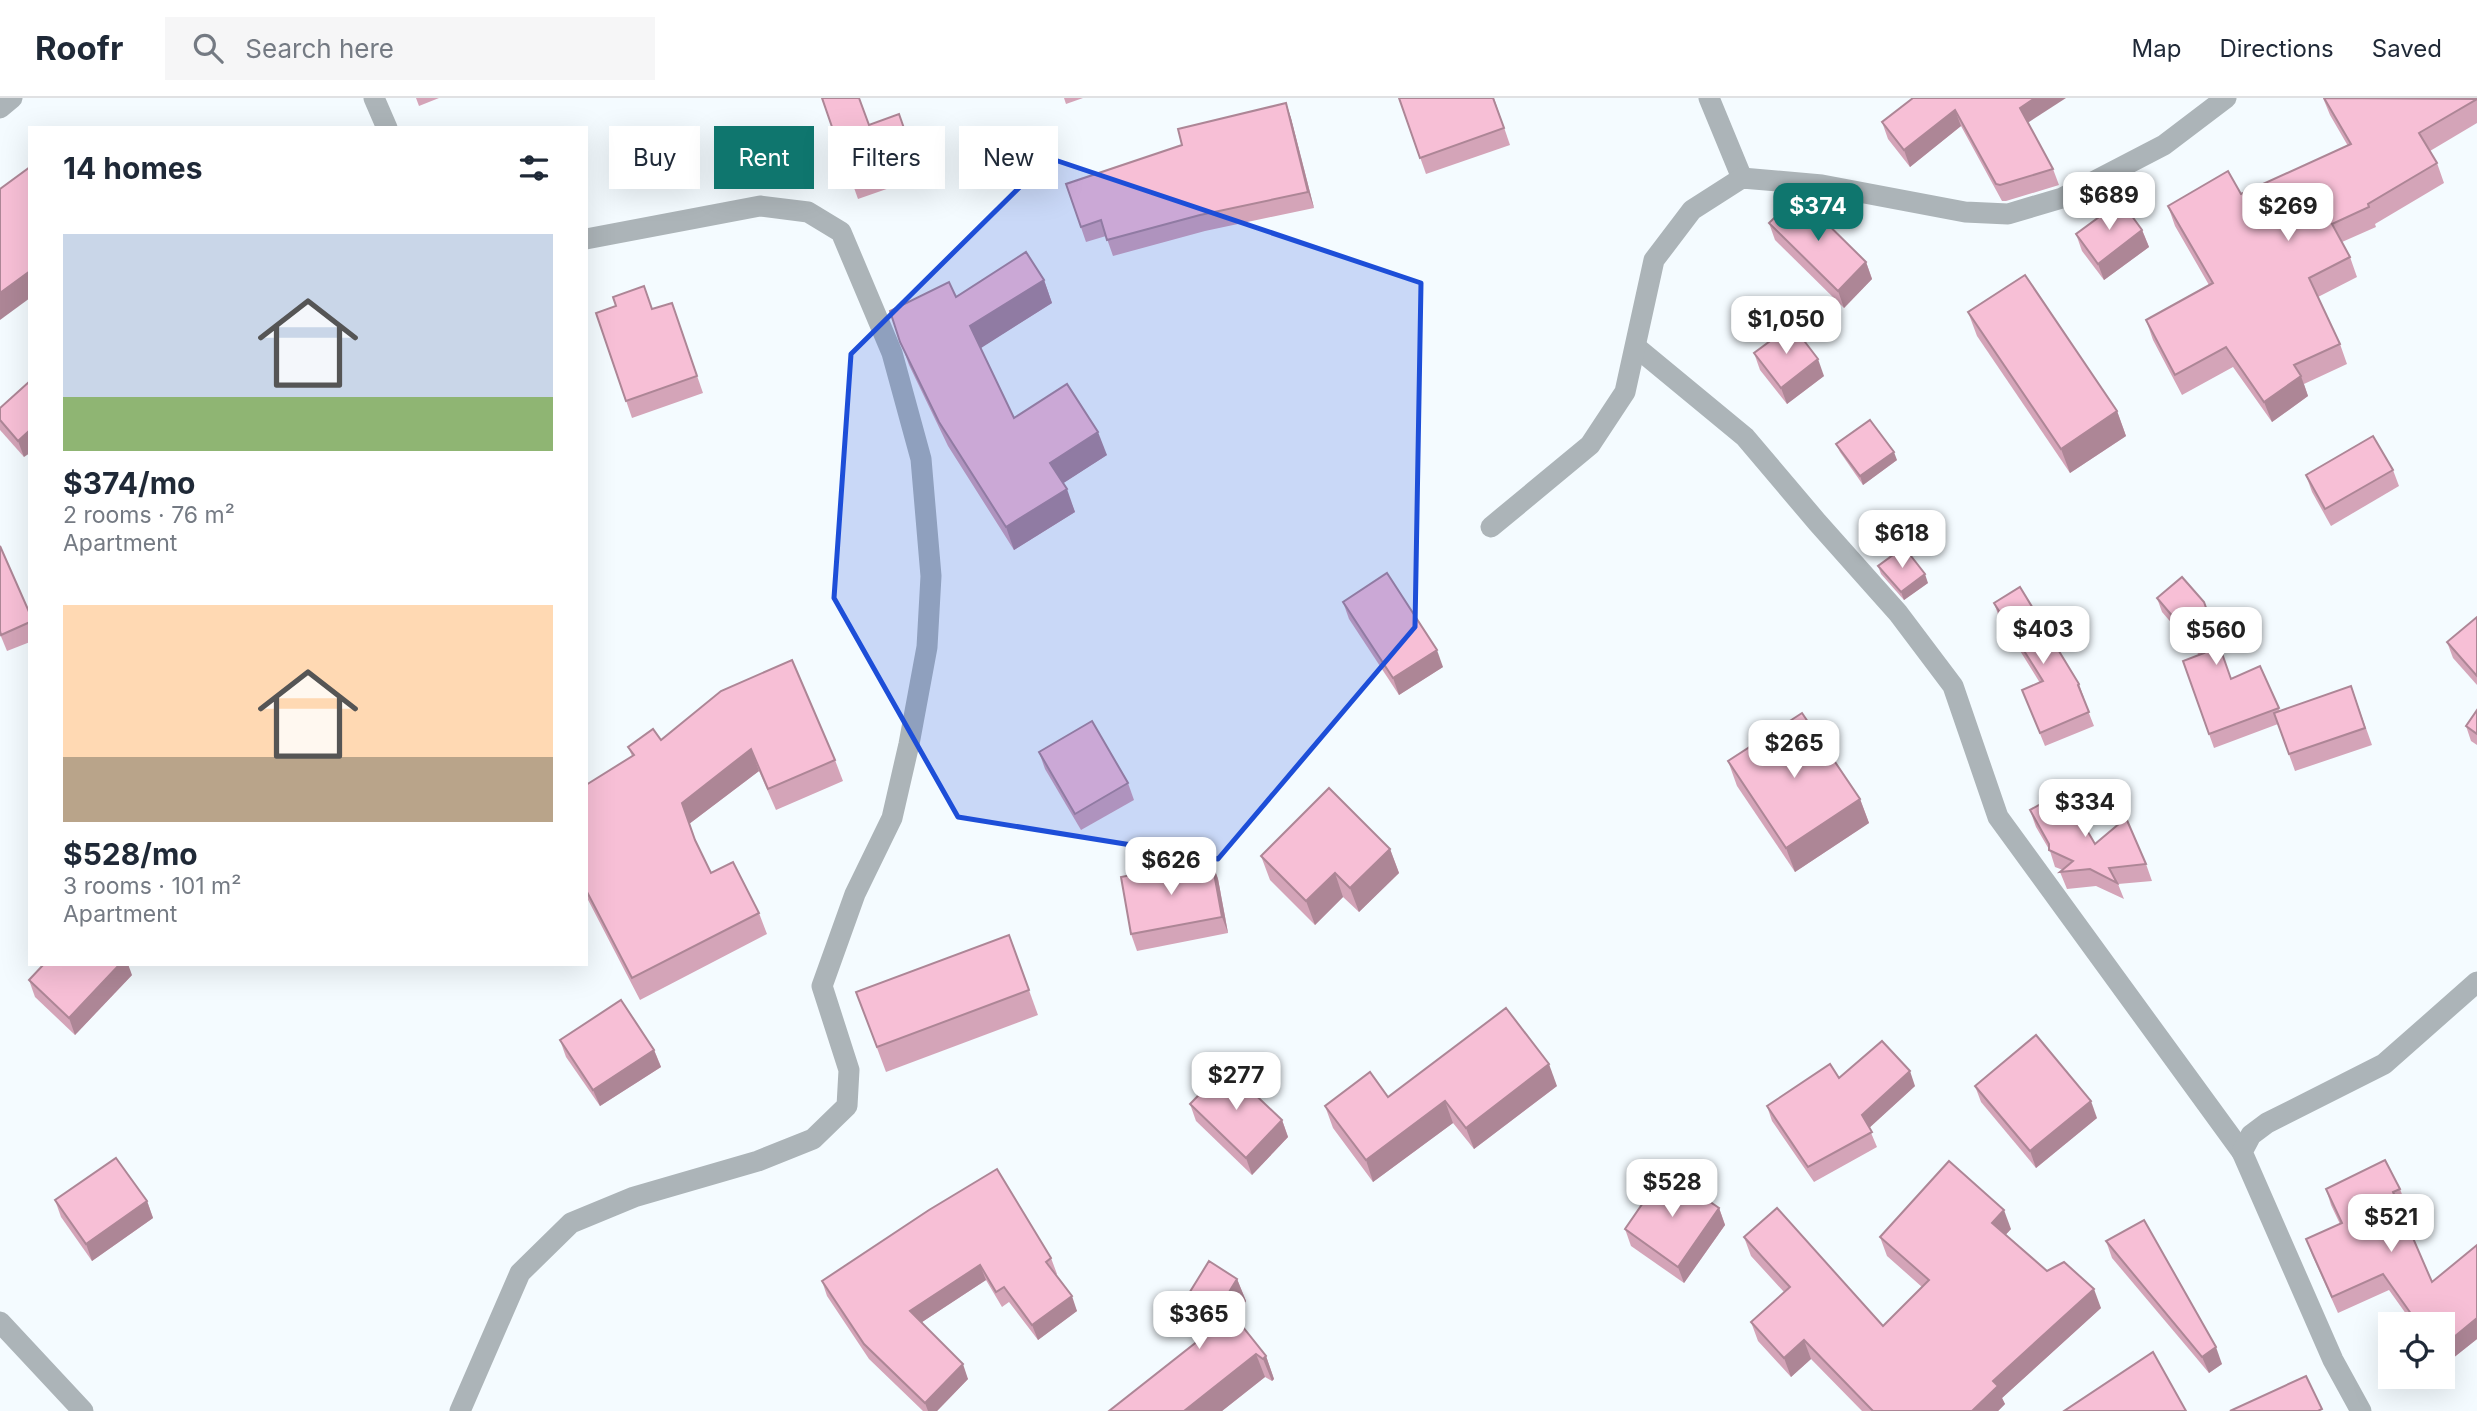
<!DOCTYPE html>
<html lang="en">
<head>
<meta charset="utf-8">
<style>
  body { margin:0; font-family:Inter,sans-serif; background:#f6f6f7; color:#1f2937; height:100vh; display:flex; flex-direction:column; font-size:26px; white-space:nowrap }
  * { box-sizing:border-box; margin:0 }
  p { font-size:23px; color:#747a83 }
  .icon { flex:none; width:38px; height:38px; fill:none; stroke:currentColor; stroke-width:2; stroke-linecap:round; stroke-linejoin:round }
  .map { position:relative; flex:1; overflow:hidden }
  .details { position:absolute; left:28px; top:28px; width:560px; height:840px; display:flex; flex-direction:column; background:#fff; border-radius:0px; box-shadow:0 7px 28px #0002 }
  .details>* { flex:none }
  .top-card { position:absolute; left:609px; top:28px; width:665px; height:63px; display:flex; gap:14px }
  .fabs { position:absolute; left:2378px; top:1214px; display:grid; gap:14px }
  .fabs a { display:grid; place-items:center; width:77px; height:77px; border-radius:0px; background:#fff; box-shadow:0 7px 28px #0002; font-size:35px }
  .price { position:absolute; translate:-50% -60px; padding:0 16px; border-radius:14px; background:#fff; color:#222; font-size:23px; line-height:46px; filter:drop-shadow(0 2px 4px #0008) }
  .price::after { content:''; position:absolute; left:50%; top:42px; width:21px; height:16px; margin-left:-10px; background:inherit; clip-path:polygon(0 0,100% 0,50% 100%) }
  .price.selected { background:#0f766e; color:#fff }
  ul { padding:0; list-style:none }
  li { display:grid; align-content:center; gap:14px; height:371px; padding:0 35px }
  li span { display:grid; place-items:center; height:217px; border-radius:0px; color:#555 }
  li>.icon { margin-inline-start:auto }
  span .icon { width:126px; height:126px; fill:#fffc; stroke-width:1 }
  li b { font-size:30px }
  h2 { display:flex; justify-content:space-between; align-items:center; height:84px; padding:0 35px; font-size:30px }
  .tag { padding:0 24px; border-radius:0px; background:#fff; box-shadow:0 7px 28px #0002; font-size:24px; line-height:63px }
  .tag.selected { background:#0f766e; color:#fff }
  header { display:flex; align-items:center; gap:42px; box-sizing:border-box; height:98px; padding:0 35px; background:#fff; border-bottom:2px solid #e0e1e3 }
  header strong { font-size:33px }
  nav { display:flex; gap:38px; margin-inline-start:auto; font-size:24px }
  .search { width:490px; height:63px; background:#f6f6f7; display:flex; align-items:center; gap:18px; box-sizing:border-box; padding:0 24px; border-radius:0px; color:#747a83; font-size:26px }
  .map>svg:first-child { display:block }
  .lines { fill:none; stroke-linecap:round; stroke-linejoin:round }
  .minor { stroke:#acb4b8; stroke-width:21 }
  .wall { fill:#d4a4b8 }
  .shaded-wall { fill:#ad8696 }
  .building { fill:#f7bfd6; stroke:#ad8696; stroke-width:2 }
  .marked { fill:#1d4ed8; fill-opacity:0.2; stroke:#1d4ed8; stroke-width:5; stroke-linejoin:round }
</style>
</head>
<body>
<header>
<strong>Roofr</strong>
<div class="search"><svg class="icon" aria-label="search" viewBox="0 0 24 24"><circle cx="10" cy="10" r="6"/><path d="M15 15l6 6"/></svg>Search here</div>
<nav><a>Map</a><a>Directions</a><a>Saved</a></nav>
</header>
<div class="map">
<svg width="2477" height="1313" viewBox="0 0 2477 1313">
  <rect width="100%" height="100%" fill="#f4fbff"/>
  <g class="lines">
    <!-- minor -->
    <g class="minor">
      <path d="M 374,0 L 387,30"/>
      <path d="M 1709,0 L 1742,80"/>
      <path d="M 0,10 L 12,0"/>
      <path d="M 1636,249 L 1745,339 L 1817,424 L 1898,515 L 1953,588 L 1998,719 L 2242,1054"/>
      <path d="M 1491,429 L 1590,347 L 1625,294 L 1654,162 L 1692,112 L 1742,80 L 1822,87 L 1965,114 L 2008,116 L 2062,100 L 2164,47 L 2226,0"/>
      <path d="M 0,1224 L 83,1313"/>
      <path d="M 460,1313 L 520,1175 L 571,1125 L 634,1099 L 758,1063 L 813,1041 L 847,1008 L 849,972 L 822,888 L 855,796 L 892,720 L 909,646 L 927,549 L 931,478 L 921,361 L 892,255 L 841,134 L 808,114 L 760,108 L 586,141"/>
      <path d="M 2361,1313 L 2333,1262 L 2242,1054 L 2251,1037 L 2267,1025 L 2384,966 L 2477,884"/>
    </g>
  </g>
  <!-- wall -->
  <g class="wall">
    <path d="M 416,0 L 439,0 L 419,8 Z"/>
    <path d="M 822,0 L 869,27 L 899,16 L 921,79 L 858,101 Z"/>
    <path d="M 1064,0 L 1083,0 L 1066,6 Z"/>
    <path d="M 1399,0 L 1494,0 L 1510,47 L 1426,76 Z"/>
    <path d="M 1913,0 L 2028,25 L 2053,71 L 2059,87 L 2006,103 L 2002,103 L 1961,28 L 1910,69 L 1888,41 L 1882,24 Z"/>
    <path d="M 2323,0 L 2477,0 L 2477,25 L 2430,53 L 2437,65 L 2444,85 L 2375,126 L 2376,129 L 2342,144 L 2350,159 L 2357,179 L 2318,199 L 2340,246 L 2347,266 L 2304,286 L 2308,298 L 2272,324 L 2233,269 L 2182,297 L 2153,242 L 2146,222 L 2209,187 L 2175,128 L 2168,108 L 2241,96 L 2348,48 L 2330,17 Z"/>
    <path d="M 1286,5 L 1291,20 L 1314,110 L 1205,133 L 1113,158 L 1106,138 L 1086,144 L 1066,86 L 1182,47 Z"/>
    <path d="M 1769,125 L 1866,164 L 1872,181 L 1844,210 L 1775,142 Z"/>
    <path d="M 2142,132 L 2149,149 L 2104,182 L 2082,153 L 2076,136 Z"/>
    <path d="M 1044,182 L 1052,205 L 980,250 L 1014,320 L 1107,357 L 1063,385 L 1075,414 L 1014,452 L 948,348 L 909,267 L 890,213 Z"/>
    <path d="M 672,205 L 703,295 L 632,320 L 596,215 L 652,211 Z"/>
    <path d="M 1968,214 L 2117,313 L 2126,338 L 2070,375 L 1977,238 Z"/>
    <path d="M 1754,255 L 1824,278 L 1787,306 L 1760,272 Z"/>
    <path d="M 30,283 L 24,359 L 0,332 L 0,310 Z"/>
    <path d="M 1836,346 L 1897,362 L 1863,387 L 1840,354 Z"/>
    <path d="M 2393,372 L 2399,388 L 2331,428 L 2312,394 L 2306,377 Z"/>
    <path d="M 0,448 L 30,516 L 30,544 L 7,553 L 0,536 Z"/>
    <path d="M 1878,468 L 1928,485 L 1904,502 L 1881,476 Z"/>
    <path d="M 2157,500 L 2231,581 L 2260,568 L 2280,613 L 2351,588 L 2372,647 L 2295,673 L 2278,626 L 2214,650 L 2183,563 L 2199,557 L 2162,514 Z"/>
    <path d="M 1343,504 L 1443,569 L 1399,597 L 1349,521 Z"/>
    <path d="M 1994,505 L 2079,586 L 2084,600 L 2083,600 L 2094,628 L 2045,648 L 2022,592 L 2040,585 L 1999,519 Z"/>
    <path d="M 2477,519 L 2477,587 L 2453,560 L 2447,544 Z"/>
    <path d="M 2477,612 L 2477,647 L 2471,643 L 2466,628 Z"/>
    <path d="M 661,642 L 835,662 L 843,683 L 776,712 L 759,673 L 689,726 L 696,745 L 711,775 L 759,815 L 767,836 L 640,902 L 586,798 L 586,687 L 632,658 L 628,649 Z"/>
    <path d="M 1039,654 L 1128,685 L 1134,702 L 1081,732 L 1045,671 Z"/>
    <path d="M 1728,663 L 1860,701 L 1869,725 L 1795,774 L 1737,688 Z"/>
    <path d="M 2030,712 L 2095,746 L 2146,766 L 2152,783 L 2118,786 L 2124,801 L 2096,788 L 2067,791 L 2060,774 L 2063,772 L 2055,769 L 2050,753 L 2036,729 Z"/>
    <path d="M 1390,751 L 1399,775 L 1359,814 L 1343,799 L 1315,827 L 1270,782 L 1261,758 Z"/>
    <path d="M 1212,764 L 1218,781 L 1228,835 L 1137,853 L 1131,836 Z"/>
    <path d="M 1009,837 L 1038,917 L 886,974 L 856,894 Z"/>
    <path d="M 132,877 L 75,937 L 35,899 L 29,882 Z"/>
    <path d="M 560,942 L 654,952 L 661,969 L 600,1008 L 566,959 Z"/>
    <path d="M 1839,980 L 1915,988 L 1869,1030 L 1877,1049 L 1814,1084 L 1772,1023 L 1767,1008 Z"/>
    <path d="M 1557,988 L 1474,1051 L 1453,1025 L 1373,1084 L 1333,1030 L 1325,1008 L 1388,999 Z"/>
    <path d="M 1975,988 L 2097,1020 L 2036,1070 L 1981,1004 Z"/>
    <path d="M 1190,1006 L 1282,1022 L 1288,1039 L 1252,1077 L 1196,1023 Z"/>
    <path d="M 2385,1062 L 2400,1091 L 2406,1107 L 2400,1110 L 2432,1184 L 2477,1147 L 2477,1241 L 2443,1268 L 2443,1227 L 2414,1227 L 2389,1192 L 2338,1215 L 2312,1157 L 2306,1141 L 2340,1126 L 2331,1107 L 2326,1091 Z"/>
    <path d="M 55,1102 L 147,1103 L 153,1120 L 92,1163 L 61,1119 Z"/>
    <path d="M 1719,1110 L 1725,1127 L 1684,1185 L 1631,1148 L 1625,1131 Z"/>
    <path d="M 2011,1131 L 2005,1137 L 2047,1173 L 2101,1210 L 2002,1300 L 2005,1306 L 1998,1313 L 1862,1313 L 1811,1261 L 1791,1279 L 1758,1243 L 1751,1224 L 1784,1194 L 1751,1158 L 1744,1139 L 1883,1228 L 1922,1189 L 1887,1158 L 1880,1139 Z"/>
    <path d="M 2106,1143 L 2222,1266 L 2209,1275 L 2112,1160 Z"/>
    <path d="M 1051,1160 L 1057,1176 L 1056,1176 L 1077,1213 L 1038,1242 L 1009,1204 L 1002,1209 L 986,1182 L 922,1224 L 968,1281 L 937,1313 L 923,1313 L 869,1261 L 827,1198 L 822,1183 Z"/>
    <path d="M 1237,1181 L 1246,1203 L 1235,1220 L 1266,1258 L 1274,1281 L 1272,1283 L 1265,1279 L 1222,1313 L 1109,1313 L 1200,1241 L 1188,1233 L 1180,1210 Z"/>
  </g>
  <!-- shaded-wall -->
  <g class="shaded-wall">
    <path d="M 2035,0 L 2066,0 L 2026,26 L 2020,10 Z"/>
    <path d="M 1286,5 L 1291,20 L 1314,110 L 1308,94 Z"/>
    <path d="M 1955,12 L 1961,28 L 1910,69 L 1904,52 Z"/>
    <path d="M 2142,132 L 2149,149 L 2104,182 L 2098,166 Z"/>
    <path d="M 1866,164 L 1872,181 L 1844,210 L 1838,193 Z"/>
    <path d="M 30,173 L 30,200 L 0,222 L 0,195 Z"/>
    <path d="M 1044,182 L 1052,205 L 978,252 L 970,228 Z"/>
    <path d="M 1818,261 L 1824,278 L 1787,306 L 1781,290 Z"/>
    <path d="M 2301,278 L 2308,298 L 2272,324 L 2264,304 Z"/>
    <path d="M 2117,313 L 2126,338 L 2070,375 L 2061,351 Z"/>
    <path d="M 30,332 L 30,355 L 24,359 L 18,343 Z"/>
    <path d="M 1098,334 L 1107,357 L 1059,388 L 1050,365 Z"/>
    <path d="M 1894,354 L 1897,362 L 1863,387 L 1860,378 Z"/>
    <path d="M 1067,391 L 1075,414 L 1014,452 L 1006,429 Z"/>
    <path d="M 1925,476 L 1928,485 L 1904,502 L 1901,494 Z"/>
    <path d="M 1437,552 L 1443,569 L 1399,597 L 1393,580 Z"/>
    <path d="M 751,651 L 759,673 L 689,726 L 682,705 Z"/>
    <path d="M 1860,701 L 1869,725 L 1795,774 L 1786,750 Z"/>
    <path d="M 1390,751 L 1399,775 L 1359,814 L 1350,790 Z"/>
    <path d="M 1212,764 L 1218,781 L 1228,835 L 1222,819 Z"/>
    <path d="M 1335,775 L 1343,799 L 1315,827 L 1306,803 Z"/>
    <path d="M 120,866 L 128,866 L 132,877 L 75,937 L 69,920 Z"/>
    <path d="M 654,952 L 661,969 L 600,1008 L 593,992 Z"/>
    <path d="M 1549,966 L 1557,988 L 1474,1051 L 1466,1030 Z"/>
    <path d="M 1910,973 L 1915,988 L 1868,1031 L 1862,1017 Z"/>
    <path d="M 1445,1003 L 1453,1025 L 1373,1084 L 1366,1062 Z"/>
    <path d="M 2091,1003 L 2097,1020 L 2036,1070 L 2030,1053 Z"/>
    <path d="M 1282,1022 L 1288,1039 L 1252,1077 L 1246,1060 Z"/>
    <path d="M 147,1103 L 153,1120 L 92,1163 L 86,1146 Z"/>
    <path d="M 1719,1110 L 1725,1127 L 1684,1185 L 1678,1169 Z"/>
    <path d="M 2004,1112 L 2011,1131 L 1999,1144 L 1992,1125 Z"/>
    <path d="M 980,1167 L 986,1182 L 916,1228 L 910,1213 Z"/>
    <path d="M 1237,1181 L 1246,1203 L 1231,1227 L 1223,1204 Z"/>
    <path d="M 2094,1191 L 2101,1210 L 2002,1300 L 2005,1306 L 1998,1313 L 1972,1313 L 1993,1283 Z"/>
    <path d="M 1072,1198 L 1077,1213 L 1038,1242 L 1032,1227 Z"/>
    <path d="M 2477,1220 L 2477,1241 L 2443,1268 L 2443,1248 Z"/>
    <path d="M 1804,1242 L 1811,1261 L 1791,1279 L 1784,1260 Z"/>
    <path d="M 2216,1249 L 2222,1266 L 2209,1275 L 2202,1259 Z"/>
    <path d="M 1256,1256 L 1265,1279 L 1222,1313 L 1184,1313 Z"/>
    <path d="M 1266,1258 L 1274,1281 L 1272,1283 L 1263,1261 Z"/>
    <path d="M 963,1266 L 968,1281 L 937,1313 L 928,1313 L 925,1305 Z"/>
  </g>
  <!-- building -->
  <g class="building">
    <path d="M 822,0 L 859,0 L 869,27 L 899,16 L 914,59 L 850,81 Z"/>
    <path d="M 1399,0 L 1493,0 L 1504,30 L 1420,60 Z"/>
    <path d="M 1913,0 L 2035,0 L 2020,10 L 2053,71 L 2000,87 L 1996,86 L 1955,12 L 1904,52 L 1882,24 Z"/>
    <path d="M 2324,0 L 2477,1 L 2419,35 L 2437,65 L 2368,106 L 2369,109 L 2332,126 L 2350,159 L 2309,180 L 2340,246 L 2294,267 L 2301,278 L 2264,304 L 2226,249 L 2175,277 L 2146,222 L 2213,185 L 2168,108 L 2228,73 L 2241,96 L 2351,46 Z"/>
    <path d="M 1286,5 L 1308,94 L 1200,117 L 1107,142 L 1101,122 L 1081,129 L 1066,86 L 1182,47 L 1178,31 Z"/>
    <path d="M 30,69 L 30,173 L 0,195 L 0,91 Z"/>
    <path d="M 1798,97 L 1866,164 L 1838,193 L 1769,125 Z"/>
    <path d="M 2121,103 L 2142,132 L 2098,166 L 2076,136 Z"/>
    <path d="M 1026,154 L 1044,182 L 970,228 L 1014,320 L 1067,286 L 1098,334 L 1050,365 L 1067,391 L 1006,429 L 939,324 L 900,244 L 890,213 L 949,184 L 956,199 Z"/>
    <path d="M 2025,177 L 2117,313 L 2061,351 L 1968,214 Z"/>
    <path d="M 644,188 L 652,211 L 672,205 L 697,278 L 626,303 L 596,215 L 616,208 L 613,199 Z"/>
    <path d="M 1792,227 L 1818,261 L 1781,290 L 1754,255 Z"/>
    <path d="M 30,283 L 30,332 L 18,343 L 0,322 L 0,310 Z"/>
    <path d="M 1870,322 L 1894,354 L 1860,378 L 1836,346 Z"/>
    <path d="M 2373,338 L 2393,372 L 2325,411 L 2306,377 Z"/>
    <path d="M 0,448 L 30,516 L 30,524 L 1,537 L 0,533 Z"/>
    <path d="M 1904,449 L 1925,476 L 1901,494 L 1878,468 Z"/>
    <path d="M 1387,475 L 1437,552 L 1393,580 L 1343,504 Z"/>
    <path d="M 2182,479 L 2204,504 L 2231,581 L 2260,568 L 2279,610 L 2209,636 L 2183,563 L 2204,555 L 2157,500 Z"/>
    <path d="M 2020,489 L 2079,586 L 2078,587 L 2089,614 L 2040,635 L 2022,592 L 2043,583 L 1994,505 Z"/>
    <path d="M 2477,519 L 2477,578 L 2447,544 Z"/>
    <path d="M 792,562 L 835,662 L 768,691 L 751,651 L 682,705 L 695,742 L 711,775 L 733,764 L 759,815 L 632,880 L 586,792 L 586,687 L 634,657 L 628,649 L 653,631 L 661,642 L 721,593 Z"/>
    <path d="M 2351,588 L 2365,630 L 2289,656 L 2274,615 Z"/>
    <path d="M 2477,612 L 2477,636 L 2466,628 Z"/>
    <path d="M 1802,615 L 1860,701 L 1786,750 L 1728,663 Z"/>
    <path d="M 1092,623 L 1128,685 L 1075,716 L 1039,654 Z"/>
    <path d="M 1329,690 L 1390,751 L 1350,790 L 1335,775 L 1306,803 L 1261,758 Z"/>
    <path d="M 2064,693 L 2095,746 L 2126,720 L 2146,766 L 2109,770 L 2117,785 L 2090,771 L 2060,774 L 2073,763 L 2049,752 L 2049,746 L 2030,712 Z"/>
    <path d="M 1198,764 L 1212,764 L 1222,819 L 1131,836 L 1121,779 Z"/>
    <path d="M 1009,837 L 1029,892 L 877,949 L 856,894 Z"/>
    <path d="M 44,866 L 120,866 L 69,920 L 29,882 Z"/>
    <path d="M 621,902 L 654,952 L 593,992 L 560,942 Z"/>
    <path d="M 1506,910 L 1549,966 L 1466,1030 L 1445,1003 L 1366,1062 L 1325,1008 L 1370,974 L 1388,999 Z"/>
    <path d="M 2036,937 L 2091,1003 L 2030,1053 L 1975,988 Z"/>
    <path d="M 1882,943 L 1910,973 L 1862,1017 L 1872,1034 L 1808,1069 L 1767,1008 L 1830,966 L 1839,980 Z"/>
    <path d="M 1226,969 L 1282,1022 L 1246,1060 L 1190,1006 Z"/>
    <path d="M 116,1060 L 147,1103 L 86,1146 L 55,1102 Z"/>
    <path d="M 2385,1062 L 2400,1091 L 2393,1094 L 2432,1184 L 2477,1147 L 2477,1220 L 2443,1248 L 2443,1227 L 2419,1227 L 2383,1176 L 2332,1199 L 2306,1141 L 2342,1125 L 2326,1091 Z"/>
    <path d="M 1949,1063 L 2004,1112 L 1992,1125 L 2047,1173 L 2064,1164 L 2094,1191 L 1993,1283 L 1998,1288 L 1972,1313 L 1873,1313 L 1804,1242 L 1784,1260 L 1751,1224 L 1790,1189 L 1744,1139 L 1777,1110 L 1883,1228 L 1929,1182 L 1880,1139 Z"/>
    <path d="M 997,1071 L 1051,1160 L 1046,1164 L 1072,1198 L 1032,1227 L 1004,1189 L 996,1194 L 980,1167 L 910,1213 L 963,1266 L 925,1305 L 864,1246 L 822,1183 L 929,1112 Z"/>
    <path d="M 1665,1073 L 1719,1110 L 1678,1169 L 1625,1131 Z"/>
    <path d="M 2144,1122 L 2216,1249 L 2202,1259 L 2106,1143 Z"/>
    <path d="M 1209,1163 L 1237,1181 L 1223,1204 L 1266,1258 L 1263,1261 L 1256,1256 L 1184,1313 L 1109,1313 L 1213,1231 L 1180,1210 Z"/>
    <path d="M 2153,1254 L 2186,1313 L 2064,1313 Z"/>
    <path d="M 2306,1278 L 2322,1311 L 2318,1313 L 2230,1313 Z"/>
  </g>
  <!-- marked area -->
  <path class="marked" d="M 1049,60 L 1421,185 L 1415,529 L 1218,761 L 958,719 L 834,500 L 851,256 Z"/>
</svg>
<div class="fabs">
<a><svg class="icon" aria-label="locate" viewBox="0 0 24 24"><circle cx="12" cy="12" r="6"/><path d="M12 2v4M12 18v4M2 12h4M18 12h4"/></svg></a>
</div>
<b class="price" style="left:2109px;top:134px">$689</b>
<b class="price selected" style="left:1818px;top:145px">$374</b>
<b class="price" style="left:2288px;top:145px">$269</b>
<b class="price" style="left:1786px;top:258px">$1,050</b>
<b class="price" style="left:1902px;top:472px">$618</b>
<b class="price" style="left:2043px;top:568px">$403</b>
<b class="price" style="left:2216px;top:569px">$560</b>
<b class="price" style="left:1794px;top:682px">$265</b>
<b class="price" style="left:2085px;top:741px">$334</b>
<b class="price" style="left:1171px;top:799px">$626</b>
<b class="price" style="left:1236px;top:1014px">$277</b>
<b class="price" style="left:1672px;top:1121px">$528</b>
<b class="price" style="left:2391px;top:1156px">$521</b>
<b class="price" style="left:1199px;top:1253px">$365</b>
<div class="top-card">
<a class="tag">Buy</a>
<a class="tag selected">Rent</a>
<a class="tag">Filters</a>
<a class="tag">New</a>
</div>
<section class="details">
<h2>14 homes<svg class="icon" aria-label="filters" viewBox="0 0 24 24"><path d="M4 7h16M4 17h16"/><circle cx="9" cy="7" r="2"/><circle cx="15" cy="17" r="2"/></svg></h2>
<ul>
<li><span style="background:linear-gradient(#c9d6e8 75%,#8fb573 0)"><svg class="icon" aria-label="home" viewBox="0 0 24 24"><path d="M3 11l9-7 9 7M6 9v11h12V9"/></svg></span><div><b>$374/mo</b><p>2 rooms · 76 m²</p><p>Apartment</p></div></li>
<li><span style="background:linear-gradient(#ffd9b3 70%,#b9a48a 0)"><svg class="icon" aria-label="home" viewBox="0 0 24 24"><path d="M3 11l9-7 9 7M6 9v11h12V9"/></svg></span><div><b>$528/mo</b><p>3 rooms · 101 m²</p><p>Apartment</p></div></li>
</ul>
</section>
</div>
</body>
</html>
